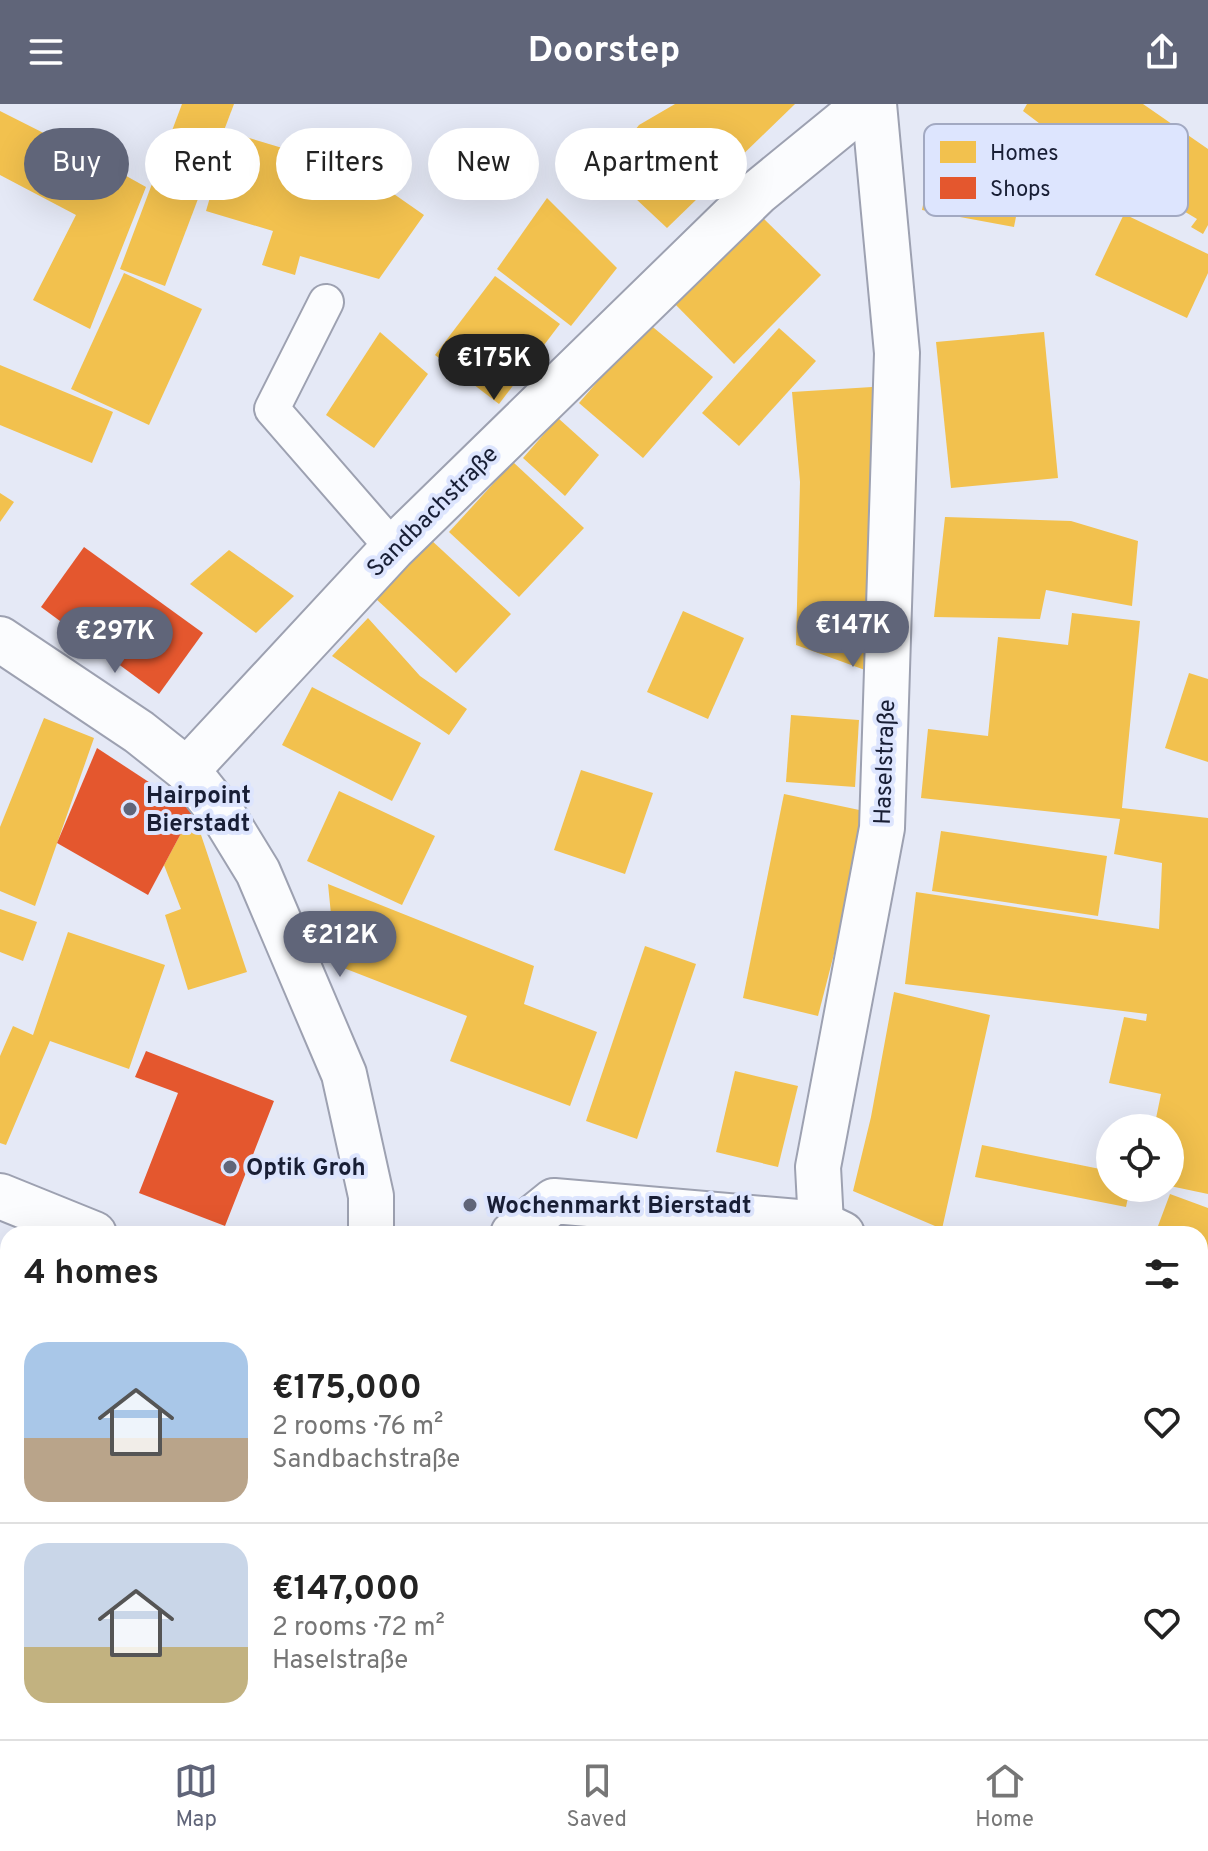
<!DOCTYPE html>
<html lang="en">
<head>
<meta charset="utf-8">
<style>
  body { margin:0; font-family:Overpass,sans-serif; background:#f6f6f6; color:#222; height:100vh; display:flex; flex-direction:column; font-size:30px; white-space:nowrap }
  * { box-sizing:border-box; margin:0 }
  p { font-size:26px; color:#767676 }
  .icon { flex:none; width:44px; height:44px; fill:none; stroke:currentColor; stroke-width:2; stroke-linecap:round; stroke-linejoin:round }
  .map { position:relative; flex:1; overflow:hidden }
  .details { position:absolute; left:0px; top:1122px; width:1208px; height:514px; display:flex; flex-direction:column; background:#fff; border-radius:24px 24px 0 0; box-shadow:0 8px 32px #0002 }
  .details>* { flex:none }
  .hud { position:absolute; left:24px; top:24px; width:800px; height:72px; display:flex; gap:16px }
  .buttons { position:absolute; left:1096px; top:1010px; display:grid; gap:16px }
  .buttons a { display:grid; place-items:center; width:88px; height:88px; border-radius:50%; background:#fff; box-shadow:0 8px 32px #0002; font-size:40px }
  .price { position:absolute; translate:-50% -68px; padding:0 18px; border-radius:28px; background:#606579; color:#fff; font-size:26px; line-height:52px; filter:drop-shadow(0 2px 4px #0008) }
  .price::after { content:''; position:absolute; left:50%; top:48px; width:24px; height:18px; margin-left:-12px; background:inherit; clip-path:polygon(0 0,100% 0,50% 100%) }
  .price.current { background:#222; color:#fff }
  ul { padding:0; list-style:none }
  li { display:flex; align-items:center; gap:24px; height:200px; padding:0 24px }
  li+li { border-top:2px solid #e0e0e0 }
  li span { display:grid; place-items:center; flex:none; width:224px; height:160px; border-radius:24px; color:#555 }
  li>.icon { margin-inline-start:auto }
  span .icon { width:96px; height:96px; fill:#fffc; stroke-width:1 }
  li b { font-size:34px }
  h2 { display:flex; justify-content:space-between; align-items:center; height:96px; padding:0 24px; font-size:34px }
  .chip { padding:0 28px; border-radius:36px; background:#fff; box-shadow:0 8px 32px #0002; font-size:28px; line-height:72px }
  .chip.current { background:#606579; color:#fff }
  header { display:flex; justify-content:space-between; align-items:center; height:104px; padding:0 24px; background:#606579; color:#fff; font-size:36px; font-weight:700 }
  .tabs { display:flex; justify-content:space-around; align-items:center; height:112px; border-top:2px solid #e0e0e0; background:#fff; font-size:22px; color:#767676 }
  .tabs a { display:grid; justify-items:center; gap:4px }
  .tabs .current { color:#606579 }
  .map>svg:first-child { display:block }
  .homes { fill:#f2c14e }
  .shops { fill:#e4572e }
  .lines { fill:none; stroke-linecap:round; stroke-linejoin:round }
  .lane-casing { stroke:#9da1b1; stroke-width:38 }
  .street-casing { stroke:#9da1b1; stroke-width:48 }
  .secondary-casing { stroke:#9da1b1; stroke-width:48 }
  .lane { stroke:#fbfcfe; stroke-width:34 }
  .street { stroke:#fbfcfe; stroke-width:44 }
  .secondary { stroke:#fbfcfe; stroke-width:44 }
  .poi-dot { fill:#606579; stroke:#dde5fe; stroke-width:3 }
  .labels { text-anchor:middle; stroke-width:8; stroke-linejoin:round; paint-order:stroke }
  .street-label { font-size:24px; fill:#181e35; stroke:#dde5fe }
  .poi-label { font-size:24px; font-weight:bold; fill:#181e35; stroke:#dde5fe; text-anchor:start }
  .key { fill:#dde5fe; stroke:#a2a9c2; stroke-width:2 }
  .key-label { font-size:22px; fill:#181e35 }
</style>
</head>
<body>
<header><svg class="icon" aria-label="menu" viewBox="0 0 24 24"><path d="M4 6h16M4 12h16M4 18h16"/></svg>Doorstep<svg class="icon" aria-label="share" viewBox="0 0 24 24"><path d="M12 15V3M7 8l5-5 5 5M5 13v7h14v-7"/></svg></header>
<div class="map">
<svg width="1208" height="1635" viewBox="0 0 1208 1635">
  <rect width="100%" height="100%" fill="#e5e9f6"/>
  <!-- homes -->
  <g class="homes">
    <path d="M 182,0 L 234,0 L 165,182 L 120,165 Z"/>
    <path d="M 675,0 L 795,0 L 667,124 L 604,65 L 639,21 Z"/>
    <path d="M 1027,0 L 1143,0 L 1208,45 L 1208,121 L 1203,130 L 1191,123 L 1197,115 L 1162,94 L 1157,103 L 1113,75 L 1023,7 Z"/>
    <path d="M 0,7 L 103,59 L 146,83 L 90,225 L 33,196 L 76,111 L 0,71 Z"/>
    <path d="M 338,27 L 393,43 L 381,81 L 424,111 L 379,175 L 300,152 L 295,171 L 262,161 L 273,127 L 206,107 L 229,28 L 329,58 Z"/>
    <path d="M 938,29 L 1029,46 L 1014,123 L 922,106 Z"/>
    <path d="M 547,94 L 617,164 L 571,222 L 497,165 Z"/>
    <path d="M 759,110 L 821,171 L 734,260 L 672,197 Z"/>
    <path d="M 1124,110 L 1208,150 L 1208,169 L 1187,214 L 1095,171 Z"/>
    <path d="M 124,169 L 202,205 L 149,321 L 71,285 Z"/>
    <path d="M 495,172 L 560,220 L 499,300 L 435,251 Z"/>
    <path d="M 648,219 L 713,273 L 643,354 L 579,299 Z"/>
    <path d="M 779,224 L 816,257 L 739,342 L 702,309 Z"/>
    <path d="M 380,228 L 428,270 L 374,344 L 326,311 Z"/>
    <path d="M 1044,228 L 1058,374 L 951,384 L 936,238 Z"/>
    <path d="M 0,261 L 113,308 L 92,359 L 0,321 Z"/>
    <path d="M 872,283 L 871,378 L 865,566 L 796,541 L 800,378 L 792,288 Z"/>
    <path d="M 558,314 L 599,351 L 565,392 L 523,354 Z"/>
    <path d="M 513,358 L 584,424 L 519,493 L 449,428 Z"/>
    <path d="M 0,389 L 14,398 L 0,418 Z"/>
    <path d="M 945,413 L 1071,417 L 1138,437 L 1132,502 L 1046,486 L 1040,515 L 934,513 Z"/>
    <path d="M 430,435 L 511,510 L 456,569 L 375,494 Z"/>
    <path d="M 229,446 L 294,492 L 256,529 L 190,480 Z"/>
    <path d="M 683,507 L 744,534 L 708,615 L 647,588 Z"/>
    <path d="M 1072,509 L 1140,517 L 1122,704 L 1208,714 L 1208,1090 L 1170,1082 L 1170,1024 L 1154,1024 L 1161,990 L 1109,979 L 1124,913 L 1146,917 L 1147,910 L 905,880 L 916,788 L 1159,825 L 1162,759 L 1114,750 L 1120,715 L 921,694 L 928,625 L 988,632 L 998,533 L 1068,541 Z"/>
    <path d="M 368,514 L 420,572 L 467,605 L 449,631 L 332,552 Z"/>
    <path d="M 1189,569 L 1208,575 L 1208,658 L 1165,644 Z"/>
    <path d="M 312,583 L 421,639 L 392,697 L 282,641 Z"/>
    <path d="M 791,611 L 859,616 L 855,683 L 786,678 Z"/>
    <path d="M 44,614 L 94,634 L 35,802 L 0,787 L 0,723 Z"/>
    <path d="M 581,666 L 653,689 L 625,770 L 554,746 Z"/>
    <path d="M 339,687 L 435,732 L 402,801 L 307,757 Z"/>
    <path d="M 784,690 L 864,707 L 835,846 L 818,912 L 743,894 Z"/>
    <path d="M 193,707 L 247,868 L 188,886 L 165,811 L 181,805 L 164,761 Z"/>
    <path d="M 941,727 L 1107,752 L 1098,812 L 932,787 Z"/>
    <path d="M 328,780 L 534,862 L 524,900 L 597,928 L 570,1002 L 450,957 L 467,912 L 336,861 Z"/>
    <path d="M 0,805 L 37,818 L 23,857 L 0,848 Z"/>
    <path d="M 68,828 L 165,861 L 129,965 L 50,937 L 6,1041 L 0,1039 L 0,952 L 13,922 L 33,931 Z"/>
    <path d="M 645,842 L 696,860 L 637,1035 L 586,1017 Z"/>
    <path d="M 894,888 L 990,911 L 942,1125 L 853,1087 L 871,1013 Z"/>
    <path d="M 735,967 L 798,982 L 778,1063 L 716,1048 Z"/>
    <path d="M 982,1041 L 1110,1067 L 1110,1084 L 1130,1084 L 1126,1103 L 975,1073 Z"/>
    <path d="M 1170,1090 L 1208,1104 L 1208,1232 L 1200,1229 L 1200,1130 L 1155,1130 Z"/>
    <path d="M 8,1135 L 8,1209 L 0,1206 L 0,1155 Z"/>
    <path d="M 1200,1509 L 1208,1512 L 1208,1620 L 1200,1617 Z"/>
    <path d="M 501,1628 L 590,1628 L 605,1635 L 498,1635 Z"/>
    <path d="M 833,1628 L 853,1628 L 867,1635 L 830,1635 Z"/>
  </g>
  <!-- shops -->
  <g class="shops">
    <path d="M 84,443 L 203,529 L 159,590 L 41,503 Z"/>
    <path d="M 97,644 L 193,707 L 148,791 L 57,739 Z"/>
    <path d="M 146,947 L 274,997 L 225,1122 L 139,1089 L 178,989 L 135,973 Z"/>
    <path d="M 50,1628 L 152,1628 L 149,1635 L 47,1635 Z"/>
  </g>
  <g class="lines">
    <defs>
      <path id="lane" d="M 326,198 L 272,305 L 393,444"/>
      <g id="street">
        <path d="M 187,666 L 393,444 L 757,89 L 866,0"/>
        <path d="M 0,1092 L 94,1130"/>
        <path d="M 821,1120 L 818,1063 L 882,724 L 897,249 L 874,0"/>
        <path d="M 513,1130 L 554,1097 L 821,1120 L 842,1130"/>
        <path d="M 1200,1279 L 1208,1282"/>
      </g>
      <g id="secondary">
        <path d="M 0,535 L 139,628 L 187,666 L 225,714 L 258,768 L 344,970 L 371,1092 L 371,1130"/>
        <path d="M 246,1635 L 249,1628"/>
      </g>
    </defs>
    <!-- lane casing -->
    <use href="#lane" class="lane-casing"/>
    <!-- street casing -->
    <use href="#street" class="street-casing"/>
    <!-- secondary casing -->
    <use href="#secondary" class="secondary-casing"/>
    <!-- lane -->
    <use href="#lane" class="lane"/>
    <!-- street -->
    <use href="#street" class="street"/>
    <!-- secondary -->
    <use href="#secondary" class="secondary"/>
  </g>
  <!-- markers -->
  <g class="poi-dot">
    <circle cx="130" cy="705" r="8"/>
    <circle cx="230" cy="1063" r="8"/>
    <circle cx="470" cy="1101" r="8"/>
  </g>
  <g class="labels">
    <!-- street labels -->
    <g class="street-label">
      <text transform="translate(432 407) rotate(-45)" y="8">Sandbachstraße</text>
      <text transform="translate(884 658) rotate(-88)" y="8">Haselstraße</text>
    </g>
    <!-- poi labels -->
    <g class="poi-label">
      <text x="146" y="699">Hairpoint<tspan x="146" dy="28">Bierstadt</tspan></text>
      <text x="246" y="1071">Optik Groh</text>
      <text x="486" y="1109">Wochenmarkt Bierstadt</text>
    </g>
  </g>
  <!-- legend -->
  <rect x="924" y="20" width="264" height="92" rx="12" class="key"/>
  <rect x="940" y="37" width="36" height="22" fill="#f2c14e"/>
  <rect x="940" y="73" width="36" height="22" fill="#e4572e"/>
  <g class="key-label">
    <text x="990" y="56">Homes</text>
    <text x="990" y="92">Shops</text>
  </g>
</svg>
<div class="buttons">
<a><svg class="icon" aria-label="locate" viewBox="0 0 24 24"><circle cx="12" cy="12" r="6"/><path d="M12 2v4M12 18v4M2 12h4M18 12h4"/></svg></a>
</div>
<b class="price current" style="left:494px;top:298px">€175K</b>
<b class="price" style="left:853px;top:565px">€147K</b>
<b class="price" style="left:115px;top:571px">€297K</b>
<b class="price" style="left:340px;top:875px">€212K</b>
<div class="hud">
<a class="chip current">Buy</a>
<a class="chip">Rent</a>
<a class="chip">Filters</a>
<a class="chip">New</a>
<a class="chip">Apartment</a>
</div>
<section class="details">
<h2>4 homes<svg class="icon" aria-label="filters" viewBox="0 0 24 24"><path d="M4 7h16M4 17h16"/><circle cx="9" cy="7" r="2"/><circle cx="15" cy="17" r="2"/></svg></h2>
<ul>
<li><span style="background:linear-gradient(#a9c7e8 60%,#b9a48a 0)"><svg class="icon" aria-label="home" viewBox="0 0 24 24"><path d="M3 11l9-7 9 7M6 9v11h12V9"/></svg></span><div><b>€175,000</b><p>2 rooms · 76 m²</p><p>Sandbachstraße</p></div><svg class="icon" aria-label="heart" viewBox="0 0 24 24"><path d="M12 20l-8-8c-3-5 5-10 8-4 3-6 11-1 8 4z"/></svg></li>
<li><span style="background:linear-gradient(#c9d6e8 65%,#c2b280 0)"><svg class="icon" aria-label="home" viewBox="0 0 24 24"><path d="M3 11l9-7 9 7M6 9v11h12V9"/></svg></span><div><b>€147,000</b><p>2 rooms · 72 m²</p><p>Haselstraße</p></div><svg class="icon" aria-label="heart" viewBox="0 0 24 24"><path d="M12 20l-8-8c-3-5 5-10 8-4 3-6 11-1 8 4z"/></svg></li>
</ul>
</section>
</div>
<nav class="tabs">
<a class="current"><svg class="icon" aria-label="map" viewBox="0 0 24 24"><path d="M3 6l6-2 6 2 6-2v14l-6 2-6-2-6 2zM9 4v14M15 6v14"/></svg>Map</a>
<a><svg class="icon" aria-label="saved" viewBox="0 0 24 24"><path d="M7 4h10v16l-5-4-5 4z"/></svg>Saved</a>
<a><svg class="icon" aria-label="home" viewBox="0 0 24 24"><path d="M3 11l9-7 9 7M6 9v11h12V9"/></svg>Home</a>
</nav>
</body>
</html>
